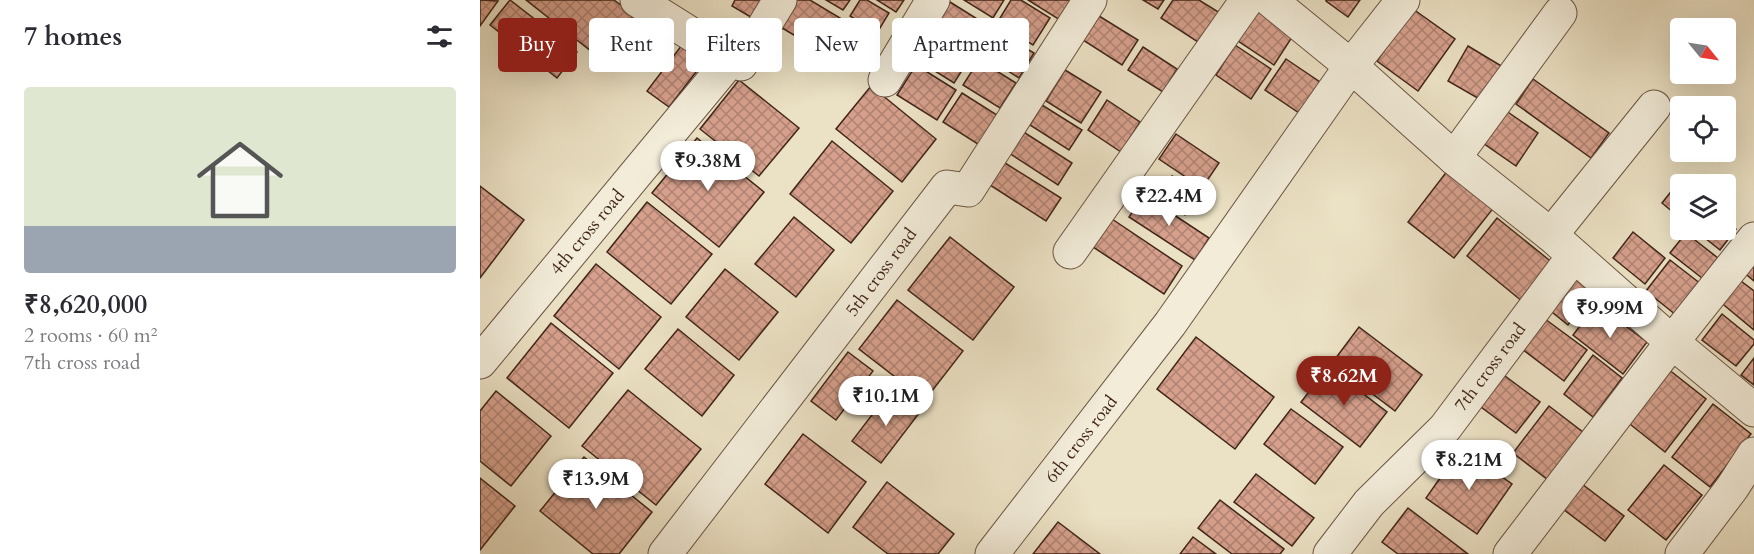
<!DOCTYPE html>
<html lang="en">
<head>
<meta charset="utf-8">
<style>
  body { margin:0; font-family:Cardo,serif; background:#f2f2f3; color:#2b2b33; height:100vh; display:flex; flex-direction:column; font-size:22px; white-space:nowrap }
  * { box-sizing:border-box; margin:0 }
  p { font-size:20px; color:#7c7c81 }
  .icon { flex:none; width:33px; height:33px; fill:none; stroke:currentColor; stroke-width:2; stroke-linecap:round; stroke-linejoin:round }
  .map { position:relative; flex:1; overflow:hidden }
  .details { display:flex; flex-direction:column; background:#fff; width:480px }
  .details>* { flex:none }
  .guide { position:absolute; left:18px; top:18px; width:570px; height:54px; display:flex; gap:12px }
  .needle { width:39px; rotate:120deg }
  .tools { position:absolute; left:1190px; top:18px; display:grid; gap:12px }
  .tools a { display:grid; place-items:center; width:66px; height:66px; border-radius:6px; background:#fff; box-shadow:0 6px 24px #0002; font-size:30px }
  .price { position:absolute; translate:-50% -51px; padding:0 14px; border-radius:21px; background:#fff; color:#222; font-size:20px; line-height:39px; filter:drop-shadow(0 2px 3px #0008) }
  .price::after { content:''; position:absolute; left:50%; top:36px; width:18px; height:14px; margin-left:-9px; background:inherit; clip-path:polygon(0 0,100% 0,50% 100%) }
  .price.active { background:#8f2418; color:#fff }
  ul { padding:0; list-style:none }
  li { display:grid; align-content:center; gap:12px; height:318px; padding:0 24px }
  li+li { border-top:2px solid #e1e1e2 }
  li span { display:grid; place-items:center; height:186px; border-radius:6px; color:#555 }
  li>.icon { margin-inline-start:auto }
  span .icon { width:108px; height:108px; fill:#fffc; stroke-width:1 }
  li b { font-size:26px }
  h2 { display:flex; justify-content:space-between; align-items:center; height:72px; padding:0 24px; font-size:26px }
  .pill { padding:0 21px; border-radius:6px; background:#fff; box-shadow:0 6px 24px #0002; font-size:21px; line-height:54px }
  .pill.active { background:#8f2418; color:#fff }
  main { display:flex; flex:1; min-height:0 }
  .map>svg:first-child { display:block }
  .building { fill:url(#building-cross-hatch); stroke:#412519; stroke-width:1.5 }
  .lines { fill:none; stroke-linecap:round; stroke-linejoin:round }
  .minor-casing { stroke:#6c5444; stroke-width:35 }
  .minor { stroke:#f2ecd9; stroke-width:33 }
  .labels { text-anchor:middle; stroke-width:5; stroke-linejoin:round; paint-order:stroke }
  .street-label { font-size:18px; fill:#412519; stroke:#f2ecd9 }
</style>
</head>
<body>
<main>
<section class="details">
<h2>7 homes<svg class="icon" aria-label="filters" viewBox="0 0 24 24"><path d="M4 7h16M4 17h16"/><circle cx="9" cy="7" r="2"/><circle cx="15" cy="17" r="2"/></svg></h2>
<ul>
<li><span style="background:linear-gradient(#dfe7d0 75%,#9aa5b1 0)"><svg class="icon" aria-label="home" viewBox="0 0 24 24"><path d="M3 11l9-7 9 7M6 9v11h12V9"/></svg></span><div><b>₹8,620,000</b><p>2 rooms · 60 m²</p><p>7th cross road</p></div></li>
</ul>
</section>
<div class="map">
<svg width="1274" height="554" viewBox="0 0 1274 554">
  <defs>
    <pattern id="building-cross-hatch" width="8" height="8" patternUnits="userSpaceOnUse" patternTransform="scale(1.5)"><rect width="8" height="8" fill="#d6a08c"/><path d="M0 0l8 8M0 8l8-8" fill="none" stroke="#af8272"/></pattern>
  </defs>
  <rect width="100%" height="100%" fill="#ebe1c4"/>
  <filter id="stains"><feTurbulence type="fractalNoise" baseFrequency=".00333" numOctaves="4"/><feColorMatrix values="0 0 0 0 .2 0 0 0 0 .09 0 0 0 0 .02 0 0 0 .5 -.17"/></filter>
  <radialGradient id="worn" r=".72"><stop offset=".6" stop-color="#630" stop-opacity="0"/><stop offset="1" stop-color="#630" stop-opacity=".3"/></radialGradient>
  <!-- building -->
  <g class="building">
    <path d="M 0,0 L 18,1 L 0,26 Z"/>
    <path d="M 30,0 L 97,52 L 77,78 L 10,25 Z"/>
    <path d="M 46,0 L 134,0 L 154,15 L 121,59 Z"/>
    <path d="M 255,0 L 286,0 L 274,19 L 252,6 Z"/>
    <path d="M 312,0 L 330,0 L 360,18 L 339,50 L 297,25 Z"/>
    <path d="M 346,0 L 370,0 L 363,10 Z"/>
    <path d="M 380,0 L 387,0 L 409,13 L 397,33 L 370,16 Z"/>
    <path d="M 397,0 L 424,0 L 416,12 Z"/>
    <path d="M 484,0 L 524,0 L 513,18 Z"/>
    <path d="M 531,0 L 541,0 L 570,18 L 553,45 L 517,23 Z"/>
    <path d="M 548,0 L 592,0 L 580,20 Z"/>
    <path d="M 663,0 L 684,0 L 678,9 Z"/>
    <path d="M 693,0 L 719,0 L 740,13 L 721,44 L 681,18 Z"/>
    <path d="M 846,0 L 880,0 L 868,17 L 846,1 Z"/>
    <path d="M 470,2 L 510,27 L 494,51 L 455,27 Z"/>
    <path d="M 776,8 L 814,34 L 794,65 L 755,39 Z"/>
    <path d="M 933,9 L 975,39 L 938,91 L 897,61 Z"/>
    <path d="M 619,16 L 658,40 L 642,65 L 603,40 Z"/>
    <path d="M 367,23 L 392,38 L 374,67 L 349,52 Z"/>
    <path d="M 515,30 L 554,53 L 539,78 L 500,53 Z"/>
    <path d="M 455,36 L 490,58 L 474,83 L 439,61 Z"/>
    <path d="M 205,41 L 227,58 L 189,107 L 167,91 Z"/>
    <path d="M 755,45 L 791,69 L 771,99 L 736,75 Z"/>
    <path d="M 988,46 L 1028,70 L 1008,104 L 968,81 Z"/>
    <path d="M 663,47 L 697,69 L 683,92 L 648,70 Z"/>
    <path d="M 806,59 L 843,84 L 822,115 L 785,90 Z"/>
    <path d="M 499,60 L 536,83 L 520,108 L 483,85 Z"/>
    <path d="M 436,65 L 476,90 L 457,120 L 417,95 Z"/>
    <path d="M 585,70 L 621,92 L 601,123 L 566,101 Z"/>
    <path d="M 1053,79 L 1129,133 L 1111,158 L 1036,104 Z"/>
    <path d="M 259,80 L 319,128 L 279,176 L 220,129 Z"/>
    <path d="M 391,86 L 456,139 L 422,182 L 356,129 Z"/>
    <path d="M 482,93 L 520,117 L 501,146 L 463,122 Z"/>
    <path d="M 627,100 L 660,122 L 641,152 L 608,130 Z"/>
    <path d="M 562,105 L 602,130 L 589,150 L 550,125 Z"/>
    <path d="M 1022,108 L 1058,133 L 1036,166 L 1000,141 Z"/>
    <path d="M 542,131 L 592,163 L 578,185 L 529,153 Z"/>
    <path d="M 696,134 L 739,163 L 722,188 L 679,159 Z"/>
    <path d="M 217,138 L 284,192 L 239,247 L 172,193 Z"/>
    <path d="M 352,141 L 413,191 L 371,243 L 310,194 Z"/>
    <path d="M 525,163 L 581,198 L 566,221 L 510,185 Z"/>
    <path d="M 968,170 L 1015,206 L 974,258 L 928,222 Z"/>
    <path d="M 692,176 L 720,194 L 705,215 L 678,197 Z"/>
    <path d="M 1198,183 L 1200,184 L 1200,218 L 1182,203 Z"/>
    <path d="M 0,186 L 44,220 L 0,278 Z"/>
    <path d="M 664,195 L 729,238 L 715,260 L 649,217 Z"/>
    <path d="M 167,202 L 232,254 L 191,304 L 127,252 Z"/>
    <path d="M 626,215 L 702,266 L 684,294 L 607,243 Z"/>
    <path d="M 314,217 L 354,250 L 316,297 L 275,264 Z"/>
    <path d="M 1017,218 L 1074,264 L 1043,302 L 987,256 Z"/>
    <path d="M 1245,220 L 1256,229 L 1240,250 L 1215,230 L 1245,230 Z"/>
    <path d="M 1153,232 L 1185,258 L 1165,284 L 1133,258 Z"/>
    <path d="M 1206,233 L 1238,258 L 1222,278 L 1190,253 Z"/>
    <path d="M 470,237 L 534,287 L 493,340 L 428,290 Z"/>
    <path d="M 1274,255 L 1274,281 L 1261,270 Z"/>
    <path d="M 1190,260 L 1221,284 L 1196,315 L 1166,291 Z"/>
    <path d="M 116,264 L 181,317 L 139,369 L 74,316 Z"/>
    <path d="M 245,269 L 298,312 L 259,360 L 206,317 Z"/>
    <path d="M 1091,276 L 1112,292 L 1088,325 L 1067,308 Z"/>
    <path d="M 1257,278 L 1274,291 L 1274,330 L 1239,301 Z"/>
    <path d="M 417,300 L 483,351 L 445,400 L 379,349 Z"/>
    <path d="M 1116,304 L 1167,342 L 1143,374 L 1093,335 Z"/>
    <path d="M 1242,314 L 1274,340 L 1274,344 L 1256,366 L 1222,340 Z"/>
    <path d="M 1065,319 L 1107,350 L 1084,381 L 1042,349 Z"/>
    <path d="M 71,323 L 133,373 L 89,428 L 27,378 Z"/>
    <path d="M 879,327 L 942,375 L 915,411 L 852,363 Z"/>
    <path d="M 198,329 L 254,375 L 222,416 L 165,369 Z"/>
    <path d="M 716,337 L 794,397 L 755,449 L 677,389 Z"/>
    <path d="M 368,352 L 393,371 L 356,420 L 331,401 Z"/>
    <path d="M 1113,355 L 1142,378 L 1113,417 L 1084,394 Z"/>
    <path d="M 1274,358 L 1274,385 L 1261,375 Z"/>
    <path d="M 848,367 L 907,412 L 880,447 L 821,402 Z"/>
    <path d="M 1188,369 L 1226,399 L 1185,452 L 1146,421 Z"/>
    <path d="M 1017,370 L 1060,402 L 1036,433 L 993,401 Z"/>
    <path d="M 148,390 L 221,449 L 176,505 L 102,446 Z"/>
    <path d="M 411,390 L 440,412 L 401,463 L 372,441 Z"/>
    <path d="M 16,391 L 71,436 L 31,486 L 0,461 L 0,411 Z"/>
    <path d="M 1233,404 L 1271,434 L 1230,487 L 1192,457 Z"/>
    <path d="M 1069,406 L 1108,436 L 1072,483 L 1033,453 Z"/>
    <path d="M 811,409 L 863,447 L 835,484 L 784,444 Z"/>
    <path d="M 323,434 L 386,482 L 348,533 L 285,484 Z"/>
    <path d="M 981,448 L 1032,484 L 997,534 L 946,498 Z"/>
    <path d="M 104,457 L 172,512 L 139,554 L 113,554 L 60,511 Z"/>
    <path d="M 1184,465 L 1222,495 L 1186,540 L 1148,510 Z"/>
    <path d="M 776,474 L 834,518 L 812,546 L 754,502 Z"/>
    <path d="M 0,478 L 35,506 L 0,550 Z"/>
    <path d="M 1098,481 L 1144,516 L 1125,541 L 1079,506 Z"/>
    <path d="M 407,482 L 474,534 L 458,554 L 408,554 L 373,527 Z"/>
    <path d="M 740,500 L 804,549 L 800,554 L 752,554 L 718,528 Z"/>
    <path d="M 928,508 L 988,554 L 918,554 L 902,542 Z"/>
    <path d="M 578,522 L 620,554 L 553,554 Z"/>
    <path d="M 713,537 L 736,554 L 700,554 Z"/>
  </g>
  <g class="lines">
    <defs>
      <g id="minor">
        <path d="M 157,0 L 251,59"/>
        <path d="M 790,0 L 871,66 L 974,158 L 1071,235 L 1192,342 L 1274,410"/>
        <path d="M 405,80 L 453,0"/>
        <path d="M 974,158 L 1080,13"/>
        <path d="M 1071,235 L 1174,107"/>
        <path d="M 590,252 L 767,0"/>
        <path d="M 0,362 L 251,59 L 261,64 L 300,0"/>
        <path d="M 185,554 L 467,187 L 488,190 L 610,0"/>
        <path d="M 512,554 L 690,324 L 871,66 L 923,0"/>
        <path d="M 850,554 L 889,503 L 965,428 L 1093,257"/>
        <path d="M 1030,554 L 1192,342 L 1274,239"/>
        <path d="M 1202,554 L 1252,488 L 1274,454"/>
      </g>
    </defs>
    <!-- minor casing -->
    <use href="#minor" class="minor-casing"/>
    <!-- minor -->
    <use href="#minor" class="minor"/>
  </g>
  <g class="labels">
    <!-- street labels -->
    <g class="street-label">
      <text transform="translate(107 232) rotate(-50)" y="6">4th cross road</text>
      <text transform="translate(401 272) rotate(-53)" y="6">5th cross road</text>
      <text transform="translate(1010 367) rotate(-53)" y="6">7th cross road</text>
      <text transform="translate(601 439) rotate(-52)" y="6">6th cross road</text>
    </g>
  </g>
  <rect width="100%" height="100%" filter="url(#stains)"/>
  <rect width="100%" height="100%" fill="url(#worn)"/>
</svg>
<div class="tools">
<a><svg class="needle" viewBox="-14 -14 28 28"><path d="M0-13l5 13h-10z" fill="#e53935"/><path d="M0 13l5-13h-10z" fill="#7c7c81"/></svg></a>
<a><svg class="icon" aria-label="locate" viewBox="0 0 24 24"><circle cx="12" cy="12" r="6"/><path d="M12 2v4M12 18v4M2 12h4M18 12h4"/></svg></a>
<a><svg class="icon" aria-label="layers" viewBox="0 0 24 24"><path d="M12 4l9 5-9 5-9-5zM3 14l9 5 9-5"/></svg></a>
</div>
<b class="price" style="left:228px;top:192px">₹9.38M</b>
<b class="price" style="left:689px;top:227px">₹22.4M</b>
<b class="price" style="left:1130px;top:339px">₹9.99M</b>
<b class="price active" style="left:864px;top:407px">₹8.62M</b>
<b class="price" style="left:406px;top:427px">₹10.1M</b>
<b class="price" style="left:989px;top:491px">₹8.21M</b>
<b class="price" style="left:116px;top:510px">₹13.9M</b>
<div class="guide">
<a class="pill active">Buy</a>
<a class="pill">Rent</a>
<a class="pill">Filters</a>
<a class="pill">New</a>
<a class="pill">Apartment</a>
</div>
</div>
</main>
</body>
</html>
